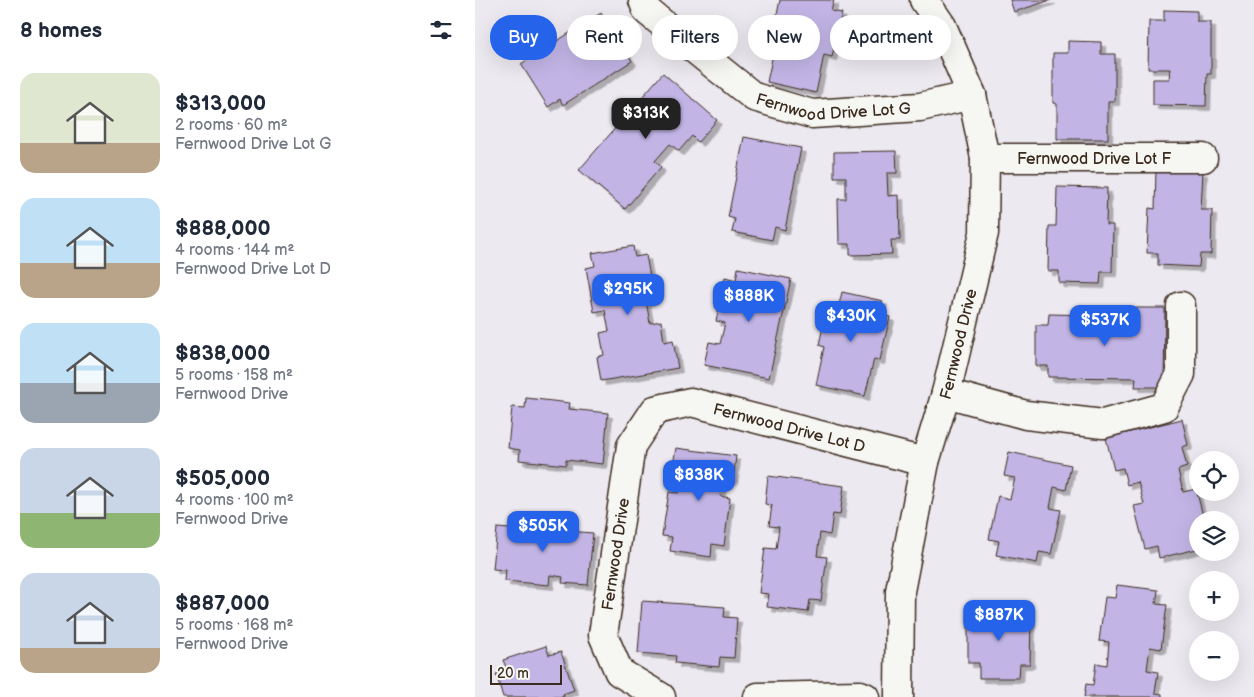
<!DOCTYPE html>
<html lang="en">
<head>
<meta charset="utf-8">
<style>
  body { margin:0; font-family:"Balsamiq Sans",sans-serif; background:#f2f2f3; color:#1f2937; height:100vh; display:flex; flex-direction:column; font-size:19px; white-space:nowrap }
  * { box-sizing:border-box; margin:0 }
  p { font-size:16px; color:#747a83 }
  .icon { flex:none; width:28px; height:28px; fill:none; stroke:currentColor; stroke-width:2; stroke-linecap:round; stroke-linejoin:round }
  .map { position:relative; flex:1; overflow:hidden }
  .sheet { display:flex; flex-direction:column; background:#fff; width:475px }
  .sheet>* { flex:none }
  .top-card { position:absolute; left:15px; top:15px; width:475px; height:45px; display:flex; gap:10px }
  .tools { position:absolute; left:714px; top:451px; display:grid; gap:10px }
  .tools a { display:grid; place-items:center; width:50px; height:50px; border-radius:50%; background:#fff; box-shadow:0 5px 20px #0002; font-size:25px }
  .scale { position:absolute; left:15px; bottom:12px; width:72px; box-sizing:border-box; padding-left:5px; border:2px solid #3b2a1e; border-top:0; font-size:14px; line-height:18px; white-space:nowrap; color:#3b2a1e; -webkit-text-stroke:4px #f6f6f2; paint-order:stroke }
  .price { position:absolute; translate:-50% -42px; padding:0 11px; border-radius:10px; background:#2563eb; color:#fff; font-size:16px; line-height:32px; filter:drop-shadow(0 1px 2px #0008) }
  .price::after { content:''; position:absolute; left:50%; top:30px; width:15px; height:11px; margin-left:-8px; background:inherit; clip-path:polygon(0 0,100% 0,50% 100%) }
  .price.on { background:#222; color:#fff }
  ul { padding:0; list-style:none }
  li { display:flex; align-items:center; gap:15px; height:125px; padding:0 20px }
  li span { display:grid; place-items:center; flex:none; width:140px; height:100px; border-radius:15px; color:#555 }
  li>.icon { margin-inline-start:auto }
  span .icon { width:60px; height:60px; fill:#fffc; stroke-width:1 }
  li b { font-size:21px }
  h2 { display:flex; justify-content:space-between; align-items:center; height:60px; padding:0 20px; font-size:21px }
  .chip { padding:0 18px; border-radius:22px; background:#fff; box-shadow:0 5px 20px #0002; font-size:18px; line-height:45px }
  .chip.on { background:#2563eb; color:#fff }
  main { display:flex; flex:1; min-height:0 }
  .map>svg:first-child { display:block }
  .building { fill:#c2b5e6; stroke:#3b2a1e; filter:url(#shadow) }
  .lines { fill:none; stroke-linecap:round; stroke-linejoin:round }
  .minor-casing { stroke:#3b2a1e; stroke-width:31 }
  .minor { stroke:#f6f6f2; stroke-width:28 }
  .labels { text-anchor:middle; stroke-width:5; stroke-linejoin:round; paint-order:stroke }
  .street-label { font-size:16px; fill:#3b2a1e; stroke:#f6f6f2 }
</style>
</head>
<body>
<main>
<section class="sheet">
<h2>8 homes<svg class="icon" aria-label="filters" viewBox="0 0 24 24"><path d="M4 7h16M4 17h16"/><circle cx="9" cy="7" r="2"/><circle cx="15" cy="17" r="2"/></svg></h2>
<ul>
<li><span style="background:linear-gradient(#dfe7d0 70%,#b9a48a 0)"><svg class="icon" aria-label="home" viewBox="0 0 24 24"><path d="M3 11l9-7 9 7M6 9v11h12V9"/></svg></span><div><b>$313,000</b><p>2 rooms · 60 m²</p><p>Fernwood Drive Lot G</p></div></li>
<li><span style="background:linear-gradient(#bfe0f5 65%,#b9a48a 0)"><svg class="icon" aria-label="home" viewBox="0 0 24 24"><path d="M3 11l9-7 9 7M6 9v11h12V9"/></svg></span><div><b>$888,000</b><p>4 rooms · 144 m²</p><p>Fernwood Drive Lot D</p></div></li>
<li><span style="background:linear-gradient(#bfe0f5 60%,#9aa5b1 0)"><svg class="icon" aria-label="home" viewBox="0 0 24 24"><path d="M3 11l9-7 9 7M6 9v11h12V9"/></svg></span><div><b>$838,000</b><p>5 rooms · 158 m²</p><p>Fernwood Drive</p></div></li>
<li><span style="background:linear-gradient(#c9d6e8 65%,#8fb573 0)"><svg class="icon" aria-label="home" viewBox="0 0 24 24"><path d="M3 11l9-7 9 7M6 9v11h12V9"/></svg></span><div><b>$505,000</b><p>4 rooms · 100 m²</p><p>Fernwood Drive</p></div></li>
<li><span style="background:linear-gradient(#c9d6e8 75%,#b9a48a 0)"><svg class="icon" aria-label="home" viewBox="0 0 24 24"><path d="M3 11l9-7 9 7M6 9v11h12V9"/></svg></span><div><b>$887,000</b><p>5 rooms · 168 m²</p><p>Fernwood Drive</p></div></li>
</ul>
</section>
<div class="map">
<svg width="779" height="697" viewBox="0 0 779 697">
  <defs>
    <filter id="shadow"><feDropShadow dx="4.5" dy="4.5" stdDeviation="0" flood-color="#0004"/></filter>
  </defs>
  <rect width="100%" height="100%" fill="#ece9f0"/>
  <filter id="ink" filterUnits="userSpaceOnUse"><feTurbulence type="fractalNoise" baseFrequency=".02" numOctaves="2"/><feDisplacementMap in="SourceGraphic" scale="10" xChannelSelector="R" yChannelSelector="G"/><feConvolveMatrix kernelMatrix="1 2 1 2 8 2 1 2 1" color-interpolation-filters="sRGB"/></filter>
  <g filter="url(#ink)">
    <!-- building -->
    <g class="building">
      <path d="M 305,0 L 359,0 L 356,11 L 367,13 L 357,57 L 349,55 L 341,93 L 292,82 L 300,45 L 296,44 Z"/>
      <path d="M 535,0 L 576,0 L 539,12 Z"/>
      <path d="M 689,10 L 722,11 L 722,22 L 736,22 L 736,74 L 732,74 L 731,106 L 678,105 L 678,79 L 694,79 L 695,69 L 673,69 L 674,21 L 689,21 Z"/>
      <path d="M 126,13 L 157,61 L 88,105 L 85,99 L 73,107 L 46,64 Z"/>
      <path d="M 593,41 L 626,42 L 626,54 L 640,54 L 640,101 L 633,101 L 633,139 L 582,139 L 582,104 L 578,103 L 578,53 L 593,53 Z"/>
      <path d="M 188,73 L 242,120 L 223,142 L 217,136 L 204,151 L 195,144 L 180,161 L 186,167 L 150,209 L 104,170 Z"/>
      <path d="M 269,137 L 326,148 L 310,230 L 300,227 L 297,240 L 257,232 L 260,219 L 253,217 Z"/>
      <path d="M 421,151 L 422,173 L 412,173 L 413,196 L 424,195 L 425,240 L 416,240 L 417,254 L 375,255 L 375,244 L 364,244 L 363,199 L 371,199 L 371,177 L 359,177 L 359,152 Z"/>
      <path d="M 681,169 L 728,171 L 726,210 L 737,210 L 736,254 L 725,254 L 724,267 L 683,265 L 683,253 L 672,253 L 674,208 L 680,209 Z"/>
      <path d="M 582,187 L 632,188 L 631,225 L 638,225 L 637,272 L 626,272 L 625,284 L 584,283 L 584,271 L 573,271 L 574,226 L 581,226 Z"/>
      <path d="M 158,246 L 160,257 L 171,255 L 179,299 L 171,301 L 175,323 L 186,321 L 189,342 L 198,340 L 203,368 L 126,381 L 122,357 L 129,355 L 125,333 L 134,331 L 130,310 L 119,312 L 111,268 L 120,266 L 117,253 Z"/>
      <path d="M 263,268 L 316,279 L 294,378 L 229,365 L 234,342 L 245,344 L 250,323 L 241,321 L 250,277 L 261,280 Z"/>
      <path d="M 367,292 L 408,301 L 404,314 L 415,317 L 405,360 L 399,359 L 390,396 L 341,385 L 349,347 L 344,345 L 353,303 L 364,305 Z"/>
      <path d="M 659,308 L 690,308 L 689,387 L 660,387 L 661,378 L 573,377 L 573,366 L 561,366 L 561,325 L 573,325 L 574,314 L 618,315 L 618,325 L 641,326 L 641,315 L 659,315 Z"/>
      <path d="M 51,398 L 95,403 L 94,409 L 133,413 L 128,464 L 91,460 L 91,465 L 44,460 L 45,450 L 33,448 L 37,407 L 50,408 Z"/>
      <path d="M 707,419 L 713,445 L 707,447 L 712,467 L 703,470 L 708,492 L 721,489 L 729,520 L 722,520 L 722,549 L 684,558 L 682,546 L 670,549 L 659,506 L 669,504 L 663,482 L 652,485 L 648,468 L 639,470 L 631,438 Z"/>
      <path d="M 201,448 L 261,456 L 258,480 L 248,478 L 245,496 L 255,498 L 249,546 L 237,544 L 236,557 L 195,551 L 197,537 L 187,536 L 194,492 L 204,493 L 207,471 L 197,470 Z"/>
      <path d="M 534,452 L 596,465 L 591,490 L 579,487 L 575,508 L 586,510 L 576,554 L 564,552 L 562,563 L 521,555 L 524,541 L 514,539 L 523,496 L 535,499 L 540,478 L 529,476 Z"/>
      <path d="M 293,476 L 369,486 L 365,515 L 358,514 L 355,535 L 345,533 L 342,556 L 352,557 L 346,601 L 335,600 L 333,612 L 292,607 L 294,594 L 284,593 L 290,548 L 301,549 L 304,527 L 294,526 L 297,505 L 290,504 Z"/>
      <path d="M 36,519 L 80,523 L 79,530 L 118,533 L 113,585 L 87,583 L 88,577 L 75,575 L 74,585 L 30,581 L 31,570 L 18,569 L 22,528 L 35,529 Z"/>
      <path d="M 642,585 L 683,590 L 681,604 L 692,605 L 686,649 L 675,647 L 672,670 L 683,672 L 680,693 L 687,694 L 687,697 L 609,697 L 611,684 L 618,685 L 621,663 L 632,665 L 634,642 L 624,641 L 630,597 L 640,598 Z"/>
      <path d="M 167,601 L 250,607 L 249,617 L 262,618 L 259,658 L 245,657 L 244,667 L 200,663 L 201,656 L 163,653 Z"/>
      <path d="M 503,606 L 545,607 L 545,619 L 556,619 L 555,664 L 545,664 L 544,678 L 504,678 L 504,663 L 493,663 L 493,619 L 503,619 Z"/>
      <path d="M 71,646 L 74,655 L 86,652 L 99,690 L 88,694 L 89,697 L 28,697 L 21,674 L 32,670 L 28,660 Z"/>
    </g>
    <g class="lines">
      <defs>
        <g id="minor">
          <path id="s1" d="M 168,0 L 172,11 L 279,97 L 337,114 L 445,107 L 497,95"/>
          <path id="s2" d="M 510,158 L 728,158"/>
          <path d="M 471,393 L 551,415 L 628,424 L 689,407 L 706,374 L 706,306"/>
          <path id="s3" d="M 186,697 L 144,672 L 128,635 L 156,446 L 180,410 L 216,402 L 450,462"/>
          <path d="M 283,697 L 385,695 L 390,697"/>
          <path id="s4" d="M 424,697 L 425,591 L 450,462 L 471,393 L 509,233 L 510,158 L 497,95 L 467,26 L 449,0"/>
        </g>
      </defs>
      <!-- minor casing -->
      <use href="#minor" class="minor-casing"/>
      <!-- minor -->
      <use href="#minor" class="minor"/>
    </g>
  </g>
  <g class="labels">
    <!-- street labels -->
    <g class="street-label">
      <text dy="6" stroke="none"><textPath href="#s1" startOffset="230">Fernwood Drive Lot G</textPath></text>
      <text dy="6" stroke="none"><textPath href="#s2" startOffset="109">Fernwood Drive Lot F</textPath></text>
      <text dy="6" stroke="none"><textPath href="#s4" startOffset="360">Fernwood Drive</textPath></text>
      <text dy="6" stroke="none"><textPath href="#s3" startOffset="462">Fernwood Drive Lot D</textPath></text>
      <text dy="6" stroke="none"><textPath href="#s3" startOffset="171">Fernwood Drive</textPath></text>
    </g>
  </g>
</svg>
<div class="tools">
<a><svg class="icon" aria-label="locate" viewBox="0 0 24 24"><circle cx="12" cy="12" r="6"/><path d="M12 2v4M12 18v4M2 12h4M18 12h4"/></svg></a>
<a><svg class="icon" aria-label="layers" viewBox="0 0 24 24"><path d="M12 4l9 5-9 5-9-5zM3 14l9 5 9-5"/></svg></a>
<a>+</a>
<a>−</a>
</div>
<div class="scale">20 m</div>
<b class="price on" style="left:171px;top:140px">$313K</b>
<b class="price" style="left:153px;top:316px">$295K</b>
<b class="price" style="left:274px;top:323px">$888K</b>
<b class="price" style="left:376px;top:343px">$430K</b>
<b class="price" style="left:630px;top:347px">$537K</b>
<b class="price" style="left:224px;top:502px">$838K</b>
<b class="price" style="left:68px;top:553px">$505K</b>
<b class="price" style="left:524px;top:642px">$887K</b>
<div class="top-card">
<a class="chip on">Buy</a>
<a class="chip">Rent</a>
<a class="chip">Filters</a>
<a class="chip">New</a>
<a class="chip">Apartment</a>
</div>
</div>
</main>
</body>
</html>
